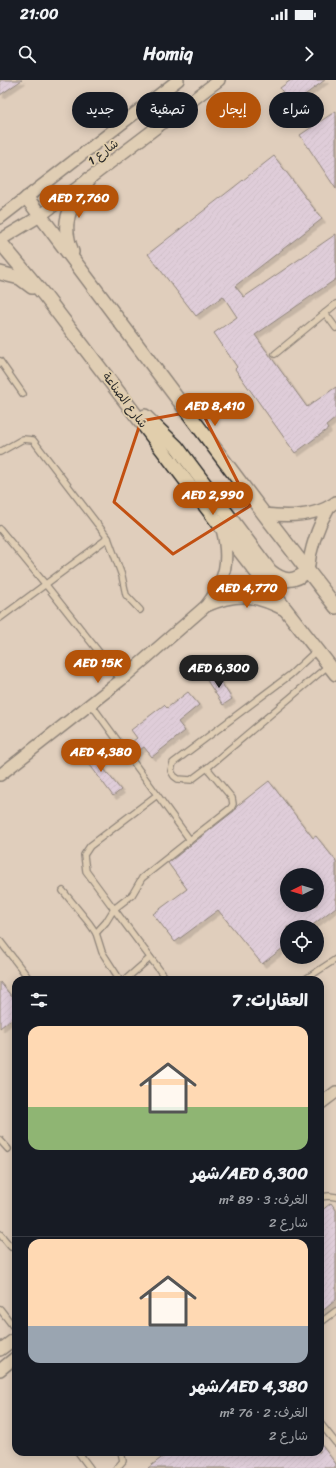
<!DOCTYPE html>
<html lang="ar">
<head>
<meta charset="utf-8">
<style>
  body { margin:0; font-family:Sriracha,"Playpen Sans Arabic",sans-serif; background:#20242c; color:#f1f3f6; direction:rtl; height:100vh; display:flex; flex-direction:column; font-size:15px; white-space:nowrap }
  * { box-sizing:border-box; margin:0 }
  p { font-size:13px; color:#9ea1a6 }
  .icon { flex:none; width:22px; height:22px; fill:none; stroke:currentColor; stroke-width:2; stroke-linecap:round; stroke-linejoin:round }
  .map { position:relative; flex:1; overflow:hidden; direction:ltr }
  .panel { position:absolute; left:12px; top:896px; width:312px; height:480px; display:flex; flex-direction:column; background:#171b24; border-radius:12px; box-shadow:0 2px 10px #0003; direction:rtl }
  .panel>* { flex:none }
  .banner { position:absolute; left:12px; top:12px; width:312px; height:36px; direction:rtl; display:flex; gap:8px }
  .needle { width:26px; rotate:265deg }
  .controls { position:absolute; left:280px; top:788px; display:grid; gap:8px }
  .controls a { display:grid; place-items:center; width:44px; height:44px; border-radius:50%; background:#171b24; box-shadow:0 2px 10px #0003; font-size:20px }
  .price { position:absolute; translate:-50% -34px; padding:0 9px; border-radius:14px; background:#b45309; color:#fff; font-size:13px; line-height:26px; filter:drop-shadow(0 1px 2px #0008) }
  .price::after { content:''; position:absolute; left:50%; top:24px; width:12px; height:9px; margin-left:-6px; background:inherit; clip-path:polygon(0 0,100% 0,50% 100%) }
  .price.selected { background:#222; color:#fff }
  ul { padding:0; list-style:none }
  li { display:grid; align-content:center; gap:8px; height:212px; padding:0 16px }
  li+li { border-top:1px solid #363941 }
  li span { display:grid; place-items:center; height:124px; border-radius:12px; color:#555 }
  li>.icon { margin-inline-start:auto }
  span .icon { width:72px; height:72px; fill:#fffc; stroke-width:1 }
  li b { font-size:17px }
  h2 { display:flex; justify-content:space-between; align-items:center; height:48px; padding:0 16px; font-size:17px }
  .pill { padding:0 14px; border-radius:18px; background:#171b24; box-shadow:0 2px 10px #0003; font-size:14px; line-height:36px }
  .pill.selected { background:#b45309; color:#fff }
  .status { display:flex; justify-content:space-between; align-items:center; height:28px; padding:0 20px; background:#171b24; direction:ltr }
  .status svg { height:11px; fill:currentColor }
  header { display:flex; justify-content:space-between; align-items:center; height:52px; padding:0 16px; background:#171b24; font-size:18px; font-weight:800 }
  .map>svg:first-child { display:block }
  .building { fill:url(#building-hatch); stroke:#2b2b2b; fill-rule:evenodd; filter:url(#shadow) }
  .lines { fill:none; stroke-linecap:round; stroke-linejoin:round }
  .service-casing { stroke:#2b2b2b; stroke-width:8 }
  .minor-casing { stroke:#2b2b2b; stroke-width:14 }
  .tertiary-casing { stroke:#2b2b2b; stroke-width:16 }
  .service { stroke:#e1ceac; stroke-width:5.5 }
  .minor { stroke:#e1ceac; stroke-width:11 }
  .tertiary { stroke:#e1ceac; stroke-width:13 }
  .marked { fill:none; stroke:#c25012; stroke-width:3; stroke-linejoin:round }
  .labels { text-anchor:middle; stroke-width:3.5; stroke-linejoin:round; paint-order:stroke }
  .street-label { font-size:12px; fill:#2b2b2b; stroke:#e1ceac }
</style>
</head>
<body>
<div class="status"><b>21:00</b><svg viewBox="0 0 49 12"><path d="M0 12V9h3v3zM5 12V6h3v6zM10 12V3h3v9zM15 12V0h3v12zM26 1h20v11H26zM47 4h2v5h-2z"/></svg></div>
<header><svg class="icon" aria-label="forward" viewBox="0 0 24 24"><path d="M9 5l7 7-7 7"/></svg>Homiq<svg class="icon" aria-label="search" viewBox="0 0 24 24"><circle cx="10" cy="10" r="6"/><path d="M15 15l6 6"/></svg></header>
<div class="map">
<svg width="336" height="1388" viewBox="0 0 336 1388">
  <defs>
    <pattern id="building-hatch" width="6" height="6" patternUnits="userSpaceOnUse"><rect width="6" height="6" fill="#deccfd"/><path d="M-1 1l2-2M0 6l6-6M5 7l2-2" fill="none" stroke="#bfafd9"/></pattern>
    <filter id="shadow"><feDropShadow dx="3.5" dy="3.5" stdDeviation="0" flood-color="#0004"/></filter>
  </defs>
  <rect width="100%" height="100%" fill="#e0cebc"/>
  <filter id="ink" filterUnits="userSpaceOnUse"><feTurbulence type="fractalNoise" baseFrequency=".025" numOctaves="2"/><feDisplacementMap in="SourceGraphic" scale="8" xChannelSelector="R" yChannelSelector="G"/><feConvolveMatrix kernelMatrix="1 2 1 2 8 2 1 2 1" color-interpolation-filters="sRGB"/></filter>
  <g filter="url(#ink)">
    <!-- building -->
    <g class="building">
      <path d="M 0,0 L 22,0 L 0,15 Z"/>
      <path d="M 291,0 L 325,0 L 291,25 L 280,8 Z"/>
      <path d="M 336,31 L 336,109 L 300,55 Z"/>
      <path d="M 274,76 L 322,139 L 235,206 L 244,217 L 336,154 L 336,199 L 255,255 L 307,327 L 336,307 L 336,338 L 326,346 L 328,349 L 295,373 L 235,289 L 237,287 L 214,253 L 237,237 L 223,216 L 196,236 L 148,174 Z"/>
      <path d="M 215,593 L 232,619 L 223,625 L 206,599 Z"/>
      <path d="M 188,612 L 199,625 L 178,642 L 185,651 L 152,677 L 144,667 L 133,675 L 127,666 L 137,658 L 131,650 L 164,625 L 167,628 Z"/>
      <path d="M 87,668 L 121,710 L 113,716 L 81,673 Z"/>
      <path d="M 269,701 L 313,758 L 316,756 L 336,781 L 336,827 L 310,847 L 287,847 L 287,865 L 262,884 L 218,830 L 175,862 L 153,834 L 187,809 L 168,783 L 234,731 L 237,726 ZM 287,795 L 317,795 L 317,825 L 287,825 Z"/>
      <path d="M 0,902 L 16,922 L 16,935 L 0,948 Z"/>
      <path d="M 331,1123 L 336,1130 L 336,1220 L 320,1233 L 320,1132 Z"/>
      <path d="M 320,1363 L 336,1384 L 336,1388 L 148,1388 L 169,1372 L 320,1372 Z"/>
    </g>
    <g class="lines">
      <defs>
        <g id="service">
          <path d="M 325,233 L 336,248"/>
          <path d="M 275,274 L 336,224"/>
          <path d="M 0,281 L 23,314"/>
          <path d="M 0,372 L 23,359 L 33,360 L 108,458 L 0,538"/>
          <path d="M 0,449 L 46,505 L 121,600"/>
          <path d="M 108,458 L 122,496 L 126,515 L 140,530"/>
          <path d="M 91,624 L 190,760 L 142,798 L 132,815 L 114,829 L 86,791 L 84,775 L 90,766 L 157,715"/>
          <path d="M 207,688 L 191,700 L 178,699 L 174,696 L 171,691 L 173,683 L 290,595 L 317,570"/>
          <path d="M 190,760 L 231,728 L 233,724 L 232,718 L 207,688 L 329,585"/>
          <path d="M 63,811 L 89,843 L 96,853 L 102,872 L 120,900"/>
          <path d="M 96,853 L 106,842 L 114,829 L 167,900"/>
          <path d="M 0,861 L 30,900"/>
          <path d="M 125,900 L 150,878"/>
          <path d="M 304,900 L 336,879"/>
          <path d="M 0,1060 L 8,1069"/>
          <path d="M 320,1117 L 329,1116 L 336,1117"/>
          <path d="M 0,1154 L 11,1167"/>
          <path d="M 0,1229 L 16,1250"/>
          <path d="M 320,1243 L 336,1231"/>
          <path d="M 320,1343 L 336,1363"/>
          <path d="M 78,1372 L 90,1388"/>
          <path d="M 117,1388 L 123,1381 L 121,1372"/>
        </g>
        <g id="minor">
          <path d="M 0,138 L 178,0"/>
          <path d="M 0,160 L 40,136 L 219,0"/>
          <path d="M 264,434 C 288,437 316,437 336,422"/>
          <path d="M 308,491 C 310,467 317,448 329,427"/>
          <path d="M 206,526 C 239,512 256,515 287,531"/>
          <path d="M 0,695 L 121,600 L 206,526 C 226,500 230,480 222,449"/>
          <path d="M 320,1024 L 336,1012"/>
          <path d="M 0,1270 L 16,1258"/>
          <path d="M 0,1290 L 16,1277"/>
        </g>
        <g id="tertiary">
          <path d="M 27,118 L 264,434 L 336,527"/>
          <path d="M 0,162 L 45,216 L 222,448 L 336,594"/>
          <path d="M 72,172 C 59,140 71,126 89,99"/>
          <path d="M 0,193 L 20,198 L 32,207"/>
          <path d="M 145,336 L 177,367 L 270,491 C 285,503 294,502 308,491"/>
        </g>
      </defs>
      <!-- service casing -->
      <use href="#service" class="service-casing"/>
      <!-- minor casing -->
      <use href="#minor" class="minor-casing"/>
      <!-- tertiary casing -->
      <use href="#tertiary" class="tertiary-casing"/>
      <!-- service -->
      <use href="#service" class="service"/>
      <!-- minor -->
      <use href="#minor" class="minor"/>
      <!-- tertiary -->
      <use href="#tertiary" class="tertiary"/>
    </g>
  </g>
  <!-- marked area -->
  <path d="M0 0H336V1388H0ZM 201,330 L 250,426 L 173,474 L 114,422 L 141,341 Z" fill="#e0cebc" fill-opacity=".55" fill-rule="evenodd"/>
  <path class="marked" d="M 201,330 L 250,426 L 173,474 L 114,422 L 141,341 Z"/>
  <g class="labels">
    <!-- street labels -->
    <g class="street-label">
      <text transform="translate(103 72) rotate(-37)" y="4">شارع 1</text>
      <text transform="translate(125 320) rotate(53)" y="4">شارع الصناعة</text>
    </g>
  </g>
</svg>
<div class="controls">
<a><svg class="needle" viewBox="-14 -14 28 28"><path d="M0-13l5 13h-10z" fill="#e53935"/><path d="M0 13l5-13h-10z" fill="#9ea1a6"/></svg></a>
<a><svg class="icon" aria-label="locate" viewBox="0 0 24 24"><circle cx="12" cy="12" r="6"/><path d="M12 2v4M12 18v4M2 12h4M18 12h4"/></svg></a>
</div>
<b class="price" style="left:79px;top:139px">AED 7,760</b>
<b class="price" style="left:215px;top:347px">AED 8,410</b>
<b class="price" style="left:213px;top:436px">AED 2,990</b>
<b class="price" style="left:247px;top:529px">AED 4,770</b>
<b class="price" style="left:98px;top:604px">AED 15K</b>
<b class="price selected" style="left:219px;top:609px">AED 6,300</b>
<b class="price" style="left:101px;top:693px">AED 4,380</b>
<div class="banner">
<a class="pill">شراء</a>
<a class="pill selected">إيجار</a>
<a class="pill">تصفية</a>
<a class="pill">جديد</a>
</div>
<section class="panel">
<h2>العقارات: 7<svg class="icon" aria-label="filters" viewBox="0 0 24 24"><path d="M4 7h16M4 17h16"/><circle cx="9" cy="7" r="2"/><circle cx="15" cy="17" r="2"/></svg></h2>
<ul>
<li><span style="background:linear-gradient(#ffd9b3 65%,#8fb573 0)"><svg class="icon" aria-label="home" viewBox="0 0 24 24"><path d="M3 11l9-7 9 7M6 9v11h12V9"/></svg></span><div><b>AED 6,300/شهر</b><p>الغرف: 3 · 89 m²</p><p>شارع 2</p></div></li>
<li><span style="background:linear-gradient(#ffd9b3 70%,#9aa5b1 0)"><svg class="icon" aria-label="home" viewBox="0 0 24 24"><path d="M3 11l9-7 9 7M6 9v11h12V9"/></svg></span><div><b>AED 4,380/شهر</b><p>الغرف: 2 · 76 m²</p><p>شارع 2</p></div></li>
</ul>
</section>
</div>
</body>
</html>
